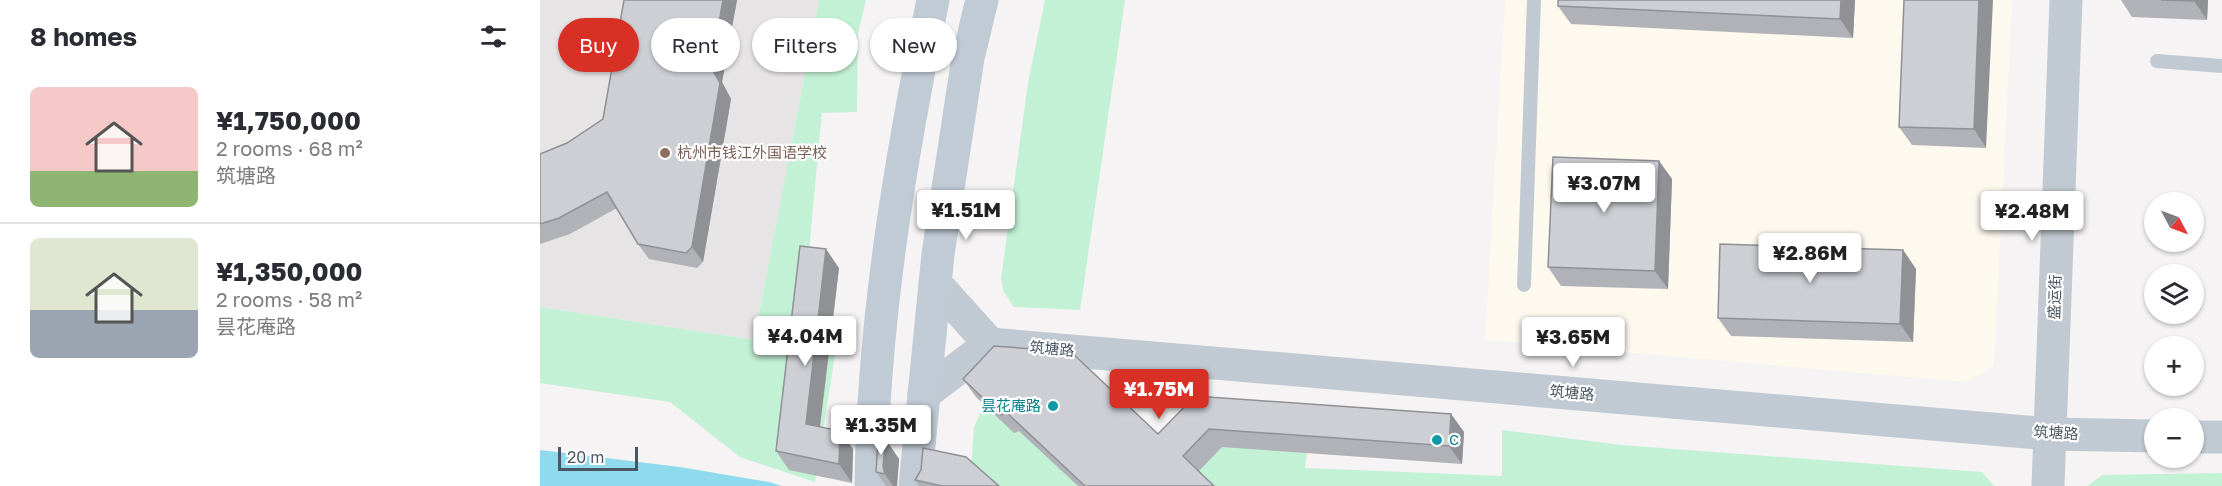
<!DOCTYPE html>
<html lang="en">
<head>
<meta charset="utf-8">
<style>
  body { margin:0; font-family:"Golos Text","Noto Sans SC",sans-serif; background:#f2f2f3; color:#2b2b33; height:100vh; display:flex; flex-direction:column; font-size:22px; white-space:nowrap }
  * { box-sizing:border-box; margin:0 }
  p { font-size:20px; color:#7c7c81 }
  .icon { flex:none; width:33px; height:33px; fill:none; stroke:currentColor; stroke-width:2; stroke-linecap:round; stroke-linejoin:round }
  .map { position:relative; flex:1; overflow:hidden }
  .sheet { display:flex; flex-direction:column; background:#fff; width:540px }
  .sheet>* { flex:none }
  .banner { position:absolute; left:18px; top:18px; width:570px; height:54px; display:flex; gap:12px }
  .needle { width:39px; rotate:131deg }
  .fabs { position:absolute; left:1604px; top:192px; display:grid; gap:12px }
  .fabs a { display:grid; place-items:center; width:60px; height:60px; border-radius:50%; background:#fff; box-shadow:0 2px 4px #0004; font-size:30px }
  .scale { position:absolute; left:18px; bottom:15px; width:80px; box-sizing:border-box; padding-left:6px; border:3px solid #4a5661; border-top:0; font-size:16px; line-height:21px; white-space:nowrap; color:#4a5661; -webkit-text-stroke:4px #fff; paint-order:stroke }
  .price { position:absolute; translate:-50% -51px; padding:0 14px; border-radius:6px; background:#fff; color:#222; font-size:20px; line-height:39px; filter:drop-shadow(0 2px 3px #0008) }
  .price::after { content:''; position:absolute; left:50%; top:36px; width:18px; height:14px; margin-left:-9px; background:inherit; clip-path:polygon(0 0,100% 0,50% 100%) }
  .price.on { background:#d93025; color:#fff }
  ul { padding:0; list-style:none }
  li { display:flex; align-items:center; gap:18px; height:150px; padding:0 30px }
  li+li { border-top:2px solid #e1e1e2 }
  li span { display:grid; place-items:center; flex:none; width:168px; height:120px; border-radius:9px; color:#555 }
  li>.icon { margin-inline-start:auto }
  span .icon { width:72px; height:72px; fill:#fffc; stroke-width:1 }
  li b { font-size:26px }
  h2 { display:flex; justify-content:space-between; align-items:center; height:72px; padding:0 30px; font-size:26px }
  .chip { padding:0 21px; border-radius:27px; background:#fff; box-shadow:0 2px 4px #0004; font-size:21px; line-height:54px }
  .chip.on { background:#d93025; color:#fff }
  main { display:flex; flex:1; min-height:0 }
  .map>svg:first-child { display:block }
  .commercial { fill:#fdf9ef }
  .education { fill:#e6e4e5 }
  .green { fill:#c3f1d5 }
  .water { fill:#90daee }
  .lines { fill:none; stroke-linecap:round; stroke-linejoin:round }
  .service { stroke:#c1cad2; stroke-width:14 }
  .tertiary { stroke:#c1cad2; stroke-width:33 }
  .secondary { stroke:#c1cbd6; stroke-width:33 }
  .wall { fill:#b0b2b7 }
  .shaded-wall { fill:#909195 }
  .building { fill:#cdcfd5; stroke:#909195; stroke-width:1.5 }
  .education-dot { fill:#8d6e63; stroke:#fff; stroke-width:2 }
  .culture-dot { fill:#0f9aa8; stroke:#fff; stroke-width:2 }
  .labels { text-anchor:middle; stroke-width:4.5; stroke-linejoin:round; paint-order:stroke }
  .education-label { font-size:15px; fill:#785e54; stroke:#fff; text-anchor:start }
  .street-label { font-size:15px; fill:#4a5661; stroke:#fff }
  .culture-label { font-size:15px; fill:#0d838f; stroke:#fff; text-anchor:end }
</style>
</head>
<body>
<main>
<section class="sheet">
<h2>8 homes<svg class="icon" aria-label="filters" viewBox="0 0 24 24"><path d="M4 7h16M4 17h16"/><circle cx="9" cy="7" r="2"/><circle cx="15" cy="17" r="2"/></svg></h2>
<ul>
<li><span style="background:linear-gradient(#f6c9c9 70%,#8fb573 0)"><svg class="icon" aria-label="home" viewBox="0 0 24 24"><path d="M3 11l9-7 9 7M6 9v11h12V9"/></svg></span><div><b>¥1,750,000</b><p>2 rooms · 68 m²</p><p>筑塘路</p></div></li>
<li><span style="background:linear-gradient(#dfe7d0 60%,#9aa5b1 0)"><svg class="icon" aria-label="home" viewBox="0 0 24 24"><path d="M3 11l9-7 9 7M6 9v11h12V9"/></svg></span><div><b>¥1,350,000</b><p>2 rooms · 58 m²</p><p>昙花庵路</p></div></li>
</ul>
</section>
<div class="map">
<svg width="1682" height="486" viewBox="0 0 1682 486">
  <rect width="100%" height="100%" fill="#f5f3f3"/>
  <!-- commercial -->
  <path class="commercial" d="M 965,0 L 1472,0 L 1454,366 L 1425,382 L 945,340 Z"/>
  <!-- education -->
  <path class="education" d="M 0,0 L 279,0 L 214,340 L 0,307 Z"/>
  <!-- green -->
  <g class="green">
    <path d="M 279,0 L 326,0 L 318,33 L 317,112 L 282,113 L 271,228 L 264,333 L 295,355 L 275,482 L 200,457 L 130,402 L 0,383 L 0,307 L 214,340 Z"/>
    <path d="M 505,0 L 585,0 L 540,310 L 474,307 L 464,292 L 461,279 L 488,83 Z"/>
    <path d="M 462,391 L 590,398 L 590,418 L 615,433 L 770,427 L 765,468 L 962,476 L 962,430 L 1081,445 L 1442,472 L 1454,486 L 430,486 L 434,427 L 445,403 Z"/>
    <path d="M 1682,473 L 1682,486 L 1548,486 L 1562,475 Z"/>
  </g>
  <!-- water -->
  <path class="water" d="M 0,450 L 140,467 L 229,482 L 242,486 L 0,486 Z"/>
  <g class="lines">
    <!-- service -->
    <g class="service">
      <path d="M 1617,61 L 1682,66"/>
      <path d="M 984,285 L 994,0"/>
    </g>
    <!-- tertiary -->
    <g class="tertiary">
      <path d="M 395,283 L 450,344"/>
      <path d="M 384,394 L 450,344 L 1510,434 L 1614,436"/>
      <path d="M 1653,437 L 1682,437"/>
      <path d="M 1508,486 L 1526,0"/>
    </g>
    <!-- secondary -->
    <g class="secondary">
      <path d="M 331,486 C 333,322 360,160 393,0"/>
      <path d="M 375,486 L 398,254 L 428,58 L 442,0"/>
    </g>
  </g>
  <!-- wall -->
  <g class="wall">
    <path d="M 84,0 L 197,0 L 182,82 L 191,99 L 163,262 L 157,268 L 109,259 L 98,244 L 77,208 L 30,234 L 0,244 L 0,154 L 27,143 L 63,119 Z"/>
    <path d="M 1315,0 L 1313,38 L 1031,24 L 1018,6 Z"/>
    <path d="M 1364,0 L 1446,148 L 1372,145 L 1359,127 Z"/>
    <path d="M 1581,0 L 1668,0 L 1667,20 L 1592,17 Z"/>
    <path d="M 1119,161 L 1132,179 L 1128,289 L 1021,286 L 1008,267 Z"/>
    <path d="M 1363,250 L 1376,269 L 1373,342 L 1191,336 L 1178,318 Z"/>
    <path d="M 299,268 L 280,427 L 313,449 L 312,483 L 249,470 L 236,451 Z"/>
    <path d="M 423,379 L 618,434 L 655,396 L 911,414 L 924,432 L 922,464 L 682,447 L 659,471 L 674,486 L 538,486 L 479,431 L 474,433 L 436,397 Z"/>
    <path d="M 346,440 L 359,459 L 357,486 L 346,486 L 336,472 Z"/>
    <path d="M 375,480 L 459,486 L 379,486 Z"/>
  </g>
  <!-- shaded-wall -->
  <g class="shaded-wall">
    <path d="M 183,0 L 197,0 L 182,82 L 191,99 L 163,262 L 152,247 L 171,67 Z"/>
    <path d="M 1301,0 L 1315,0 L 1313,38 L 1300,19 Z"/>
    <path d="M 1439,0 L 1453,0 L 1446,148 L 1434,129 Z"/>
    <path d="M 1654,0 L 1668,0 L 1667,20 L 1654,1 Z"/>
    <path d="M 1119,161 L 1132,179 L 1128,289 L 1115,271 Z"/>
    <path d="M 286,249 L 299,268 L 278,442 L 266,424 Z"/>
    <path d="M 1363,250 L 1376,269 L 1373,342 L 1360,324 Z"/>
    <path d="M 911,414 L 924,432 L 922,464 L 909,446 Z"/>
    <path d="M 300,431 L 313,449 L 312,483 L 299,464 Z"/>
    <path d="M 346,440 L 359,459 L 357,486 L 353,486 L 345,474 L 343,466 Z"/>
  </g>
  <!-- building -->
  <g class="building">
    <path d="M 84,0 L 183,0 L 171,67 L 180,83 L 152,247 L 146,253 L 98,244 L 67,192 L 19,218 L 0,224 L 0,154 L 27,143 L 63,119 Z"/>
    <path d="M 1018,0 L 1301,0 L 1300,19 L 1018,6 Z"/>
    <path d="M 1364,0 L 1439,0 L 1434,129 L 1359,127 Z"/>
    <path d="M 1621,0 L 1654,0 L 1654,1 Z"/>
    <path d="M 1013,157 L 1119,161 L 1115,271 L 1008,267 Z"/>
    <path d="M 1180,244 L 1363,250 L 1360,324 L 1178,318 Z"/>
    <path d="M 260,246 L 286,249 L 266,424 L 300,431 L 299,464 L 236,451 Z"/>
    <path d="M 454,346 L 531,352 L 618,434 L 655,396 L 911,414 L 909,446 L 669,429 L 643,456 L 674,486 L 545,486 L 466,412 L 461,415 L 423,379 Z"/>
    <path d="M 338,439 L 346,440 L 343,466 L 345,474 L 336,472 Z"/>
    <path d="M 383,448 L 426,457 L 459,486 L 402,486 L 375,480 L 381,470 Z"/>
  </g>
  <!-- markers -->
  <circle class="education-dot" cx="125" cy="153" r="6"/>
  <g class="culture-dot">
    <circle cx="513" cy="406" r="6"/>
    <circle cx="897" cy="440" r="6"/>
  </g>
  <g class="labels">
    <!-- education labels -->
    <g class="education-label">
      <text x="137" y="158">杭州市钱江外国语学校</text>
    </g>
    <!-- street labels -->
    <g class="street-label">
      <text transform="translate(1515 297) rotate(-88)" y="5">盛运街</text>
      <text transform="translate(512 349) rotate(5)" y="5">筑塘路</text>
      <text transform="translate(1032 393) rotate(5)" y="5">筑塘路</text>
      <text transform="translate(1516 433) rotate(3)" y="5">筑塘路</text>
    </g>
    <!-- culture labels -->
    <g class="culture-label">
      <text x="501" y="411">昙花庵路</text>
      <text x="909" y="445" text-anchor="start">C</text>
    </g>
  </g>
</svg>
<div class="fabs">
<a><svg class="needle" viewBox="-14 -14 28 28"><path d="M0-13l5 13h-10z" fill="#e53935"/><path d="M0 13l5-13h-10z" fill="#7c7c81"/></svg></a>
<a><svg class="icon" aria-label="layers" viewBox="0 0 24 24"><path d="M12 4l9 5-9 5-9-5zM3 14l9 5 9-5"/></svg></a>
<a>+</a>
<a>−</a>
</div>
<div class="scale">20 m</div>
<b class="price" style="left:1064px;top:214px">¥3.07M</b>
<b class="price" style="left:426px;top:241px">¥1.51M</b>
<b class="price" style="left:1492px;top:242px">¥2.48M</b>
<b class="price" style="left:1270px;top:284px">¥2.86M</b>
<b class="price" style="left:265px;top:367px">¥4.04M</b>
<b class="price" style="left:1033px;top:368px">¥3.65M</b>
<b class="price on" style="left:619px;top:420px">¥1.75M</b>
<b class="price" style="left:341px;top:456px">¥1.35M</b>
<div class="banner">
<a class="chip on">Buy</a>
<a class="chip">Rent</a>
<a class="chip">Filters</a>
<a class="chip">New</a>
</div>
</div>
</main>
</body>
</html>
